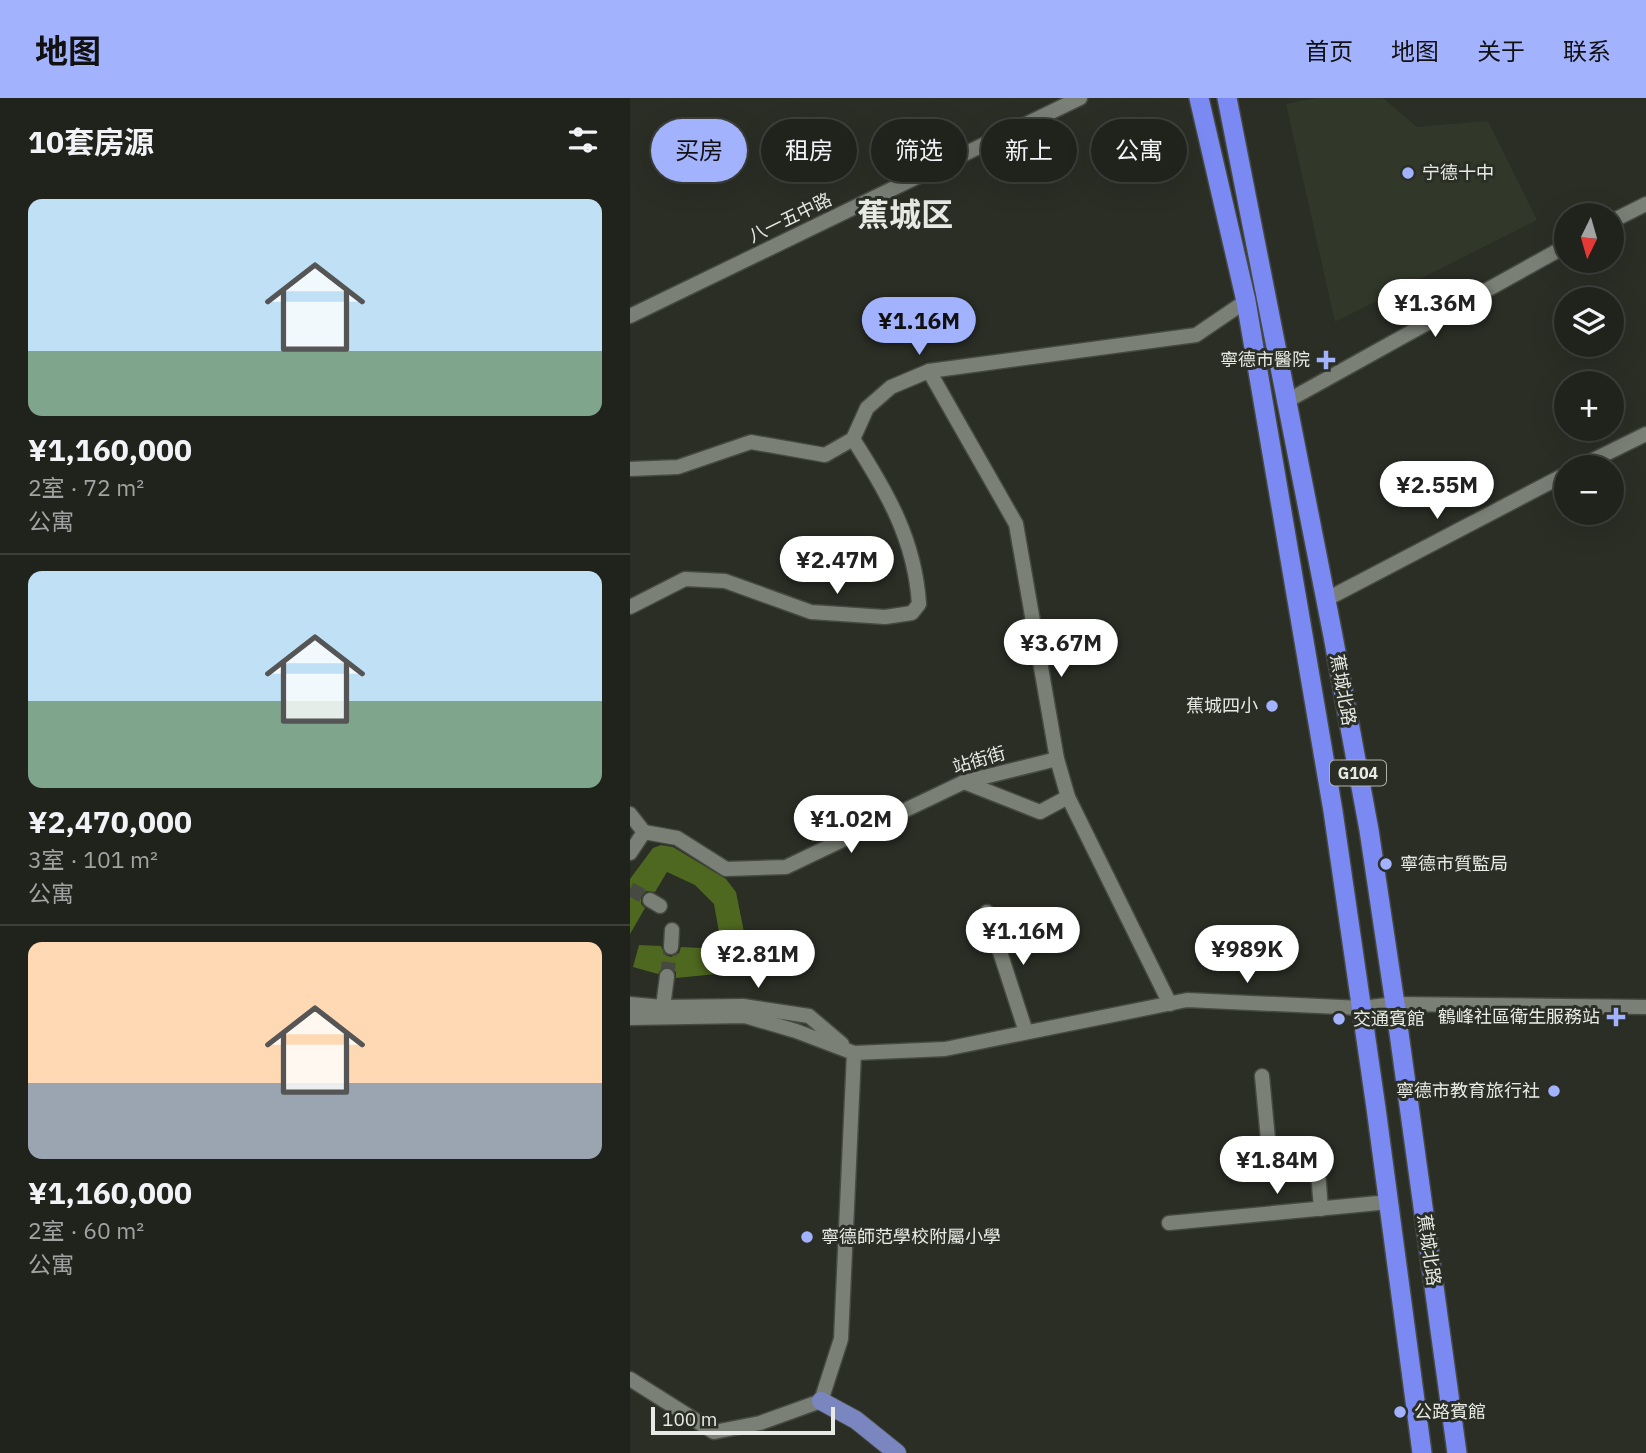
<!DOCTYPE html>
<html lang="zh">
<head>
<meta charset="utf-8">
<style>
  body { margin:0; font-family:"IBM Plex Sans","Noto Sans SC",sans-serif; background:#2d2f29; color:#f1f3f6; height:100vh; display:flex; flex-direction:column; font-size:26px; white-space:nowrap }
  * { box-sizing:border-box; margin:0 }
  p { font-size:23px; color:#a2a4a3 }
  .icon { flex:none; width:38px; height:38px; fill:none; stroke:currentColor; stroke-width:2; stroke-linecap:round; stroke-linejoin:round }
  .map { position:relative; flex:1; overflow:hidden }
  .side { display:flex; flex-direction:column; background:#20221c; width:630px }
  .side>* { flex:none }
  .banner { position:absolute; left:21px; top:21px; width:665px; height:63px; display:flex; gap:14px }
  .needle { width:46px; rotate:185deg }
  .controls { position:absolute; left:924px; top:105px; display:grid; gap:14px }
  .controls a { display:grid; place-items:center; width:70px; height:70px; border-radius:50%; background:#20221c; box-shadow:0 7px 28px #0002,0 0 0 2px #3d3f3b; font-size:35px }
  .scale { position:absolute; left:21px; bottom:18px; width:184px; box-sizing:border-box; padding-left:7px; border:4px solid #e7eae4; border-top:0; font-size:19px; line-height:24px; white-space:nowrap; color:#e7eae4; -webkit-text-stroke:5px #2a2e25; paint-order:stroke }
  .price { position:absolute; translate:-50% -60px; padding:0 16px; border-radius:24px; background:#fff; color:#222; font-size:23px; line-height:46px; filter:drop-shadow(0 2px 4px #0008) }
  .price::after { content:''; position:absolute; left:50%; top:42px; width:21px; height:16px; margin-left:-10px; background:inherit; clip-path:polygon(0 0,100% 0,50% 100%) }
  .price.current { background:#a3b2fd; color:#111 }
  ul { padding:0; list-style:none }
  li { display:grid; align-content:center; gap:14px; height:371px; padding:0 28px }
  li+li { border-top:2px solid #3d3f3b }
  li span { display:grid; place-items:center; height:217px; border-radius:14px; color:#555 }
  li>.icon { margin-inline-start:auto }
  span .icon { width:126px; height:126px; fill:#fffc; stroke-width:1 }
  li b { font-size:30px }
  h2 { display:flex; justify-content:space-between; align-items:center; height:84px; padding:0 28px; font-size:30px }
  .chip { padding:0 24px; border-radius:32px; background:#20221c; box-shadow:0 7px 28px #0002,0 0 0 2px #3d3f3b; font-size:24px; line-height:63px }
  .chip.current { background:#a3b2fd; color:#111 }
  header { display:flex; align-items:center; gap:42px; box-sizing:border-box; height:98px; padding:0 35px; background:#a3b2fd; color:#111 }
  header strong { font-size:33px }
  nav { display:flex; gap:38px; margin-inline-start:auto; font-size:24px }
  main { display:flex; flex:1; min-height:0 }
  .map>svg:first-child { display:block }
  .built { fill:#313729 }
  .building { fill:#4e6820 }
  .lines { fill:none; stroke-linecap:round; stroke-linejoin:round }
  .minor-tunnel { stroke:#464a42; stroke-width:14; stroke-dasharray:14 7; stroke-linecap:butt }
  .minor-casing { stroke:#464941; stroke-width:17 }
  .major-casing { stroke:#464941; stroke-width:20 }
  .highway-casing { stroke:#464941; stroke-width:22 }
  .minor { stroke:#7b8076; stroke-width:14 }
  .major { stroke:#7a86c0; stroke-width:18 }
  .highway { stroke:#7a8af2; stroke-width:19 }
  .poi-dot { fill:#a3b2fd; stroke:#2a2e25; stroke-width:2.5 }
  .labels { text-anchor:middle; stroke-width:6; stroke-linejoin:round; paint-order:stroke }
  .shield { fill:#2a2e25; stroke:#aeb2ab; stroke-width:2 }
  .shield-label { font-size:16px; font-weight:bold; fill:#e7eae4 }
  .poi-label { font-size:18px; fill:#e7eae4; stroke:#2a2e25; text-anchor:start }
  .street-label { font-size:18px; fill:#e7eae4; stroke:#2a2e25 }
  .town-label { font-size:32px; font-weight:bold; fill:#e7eae4; stroke:#2a2e25 }
</style>
</head>
<body>
<header>
<strong>地图</strong>
<nav><a>首页</a><a>地图</a><a>关于</a><a>联系</a></nav>
</header>
<main>
<section class="side">
<h2>10套房源<svg class="icon" aria-label="filters" viewBox="0 0 24 24"><path d="M4 7h16M4 17h16"/><circle cx="9" cy="7" r="2"/><circle cx="15" cy="17" r="2"/></svg></h2>
<ul>
<li><span style="background:linear-gradient(#bfe0f5 70%,#7fa58c 0)"><svg class="icon" aria-label="home" viewBox="0 0 24 24"><path d="M3 11l9-7 9 7M6 9v11h12V9"/></svg></span><div><b>¥1,160,000</b><p>2室 · 72 m²</p><p>公寓</p></div></li>
<li><span style="background:linear-gradient(#bfe0f5 60%,#7fa58c 0)"><svg class="icon" aria-label="home" viewBox="0 0 24 24"><path d="M3 11l9-7 9 7M6 9v11h12V9"/></svg></span><div><b>¥2,470,000</b><p>3室 · 101 m²</p><p>公寓</p></div></li>
<li><span style="background:linear-gradient(#ffd9b3 65%,#9aa5b1 0)"><svg class="icon" aria-label="home" viewBox="0 0 24 24"><path d="M3 11l9-7 9 7M6 9v11h12V9"/></svg></span><div><b>¥1,160,000</b><p>2室 · 60 m²</p><p>公寓</p></div></li>
</ul>
</section>
<div class="map">
<svg width="1016" height="1355" viewBox="0 0 1016 1355">
  <rect width="100%" height="100%" fill="#2a2e25"/>
  <!-- built -->
  <path class="built" d="M 686,0 L 753,0 L 787,29 L 858,23 L 907,122 L 705,224 L 656,6 Z"/>
  <!-- building -->
  <path class="building" d="M 31,747 L 43,749 L 96,781 L 106,794 L 117,849 L 116,873 L 46,880 L 46,874 L 39,869 L 33,869 L 28,876 L 3,869 L 9,847 L 31,848 L 35,857 L 41,859 L 49,855 L 51,849 L 92,851 L 84,806 L 65,787 L 37,774 L 25,794 L 16,793 L 11,798 L 11,806 L 15,810 L 0,836 L 0,781 L 23,750 Z"/>
  <g class="lines">
    <!-- minor-tunnel -->
    <g class="minor-tunnel">
      <path d="M 0,791 L 20,802"/>
      <path d="M 37,878 L 41,849"/>
    </g>
    <defs>
      <g id="minor">
        <path d="M 982,123 L 1016,106"/>
        <path d="M 0,218 L 450,0"/>
        <path d="M 299,273 L 386,426 L 427,661 L 438,699 L 540,906"/>
        <path d="M 657,303 L 936,148"/>
        <path d="M 949,369 L 1016,336"/>
        <path d="M 0,371 L 48,369 L 121,344 L 195,357 L 223,341 L 237,310 L 261,289 L 299,273 L 566,237 L 616,203"/>
        <path d="M 695,502 L 936,376"/>
        <path d="M 0,509 L 55,481 L 95,483 L 181,514 L 255,519 L 282,515 L 289,506 C 285,442 257,394 223,341"/>
        <path d="M 334,684 L 410,714 L 438,699"/>
        <path d="M 0,716 L 14,734 L 0,755"/>
        <path d="M 14,734 L 47,740 L 96,771 L 156,769 L 334,684 L 427,661"/>
        <path d="M 20,802 L 30,808"/>
        <path d="M 357,814 L 396,934"/>
        <path d="M 41,849 L 42,832"/>
        <path d="M 0,906 L 33,909 L 113,908 L 179,918 L 212,946"/>
        <path d="M 33,909 L 37,878"/>
        <path d="M 0,920 L 115,918 L 166,933 L 224,955 L 315,951 L 557,902 L 732,910 L 765,906 L 1016,909"/>
        <path d="M 632,978 L 641,1073 L 688,1074 L 691,1111"/>
        <path d="M 539,1125 L 759,1104"/>
        <path d="M 0,1281 L 84,1334 L 130,1325 L 191,1303 L 211,1241 L 224,955"/>
      </g>
      <path id="major" d="M 191,1303 L 226,1322 L 267,1355"/>
      <g id="highway">
        <path d="M 569,0 L 616,203 L 703,713 L 746,1010 L 792,1355"/>
        <path d="M 597,0 L 703,538 L 739,732 L 765,906 L 827,1355"/>
      </g>
    </defs>
    <!-- minor casing -->
    <use href="#minor" class="minor-casing"/>
    <!-- major casing -->
    <use href="#major" class="major-casing"/>
    <!-- highway casing -->
    <use href="#highway" class="highway-casing"/>
    <!-- minor -->
    <use href="#minor" class="minor"/>
    <!-- major -->
    <use href="#major" class="major"/>
    <!-- highway -->
    <use href="#highway" class="highway"/>
  </g>
  <!-- markers -->
  <g class="poi-dot">
    <circle cx="778" cy="75" r="7"/>
    <path d="M692.5 251.5h7v7h7v7h-7v7h-7v-7h-7v-7h7z"/>
    <circle cx="642" cy="608" r="7"/>
    <circle cx="756" cy="766" r="7"/>
    <path d="M982.5 908.5h7v7h7v7h-7v7h-7v-7h-7v-7h7z"/>
    <circle cx="709" cy="921" r="7"/>
    <circle cx="924" cy="993" r="7"/>
    <circle cx="177" cy="1139" r="7"/>
    <circle cx="770" cy="1314" r="7"/>
  </g>
  <g class="labels">
    <!-- shield labels -->
    <rect class="shield" x="700" y="662.5" width="56" height="25" rx="5"/>
    <g class="shield-label">
      <text x="728" y="681">G104</text>
    </g>
    <!-- poi labels -->
    <g class="poi-label">
      <text x="792" y="81">宁德十中</text>
      <text x="680" y="268" text-anchor="end">寧德市醫院</text>
      <text x="628" y="614" text-anchor="end">蕉城四小</text>
      <text x="770" y="772">寧德市質監局</text>
      <text x="970" y="925" text-anchor="end">鶴峰社區衛生服務站</text>
      <text x="723" y="927">交通賓館</text>
      <text x="910" y="999" text-anchor="end">寧德市教育旅行社</text>
      <text x="191" y="1145">寧德師范學校附屬小學</text>
      <text x="784" y="1320">公路賓館</text>
    </g>
    <!-- street labels -->
    <g class="street-label">
      <text transform="translate(160 120) rotate(-26)" y="6">八一五中路</text>
      <text transform="translate(713 592) rotate(80)" y="6">蕉城北路</text>
      <text transform="translate(349 662) rotate(-16)" y="6">站街街</text>
      <text transform="translate(799 1152) rotate(82)" y="6">蕉城北路</text>
    </g>
    <!-- town labels -->
    <g class="town-label">
      <text x="275" y="128">蕉城区</text>
    </g>
  </g>
</svg>
<div class="controls">
<a><svg class="needle" viewBox="-14 -14 28 28"><path d="M0-13l5 13h-10z" fill="#e53935"/><path d="M0 13l5-13h-10z" fill="#a2a4a3"/></svg></a>
<a><svg class="icon" aria-label="layers" viewBox="0 0 24 24"><path d="M12 4l9 5-9 5-9-5zM3 14l9 5 9-5"/></svg></a>
<a>+</a>
<a>−</a>
</div>
<div class="scale">100 m</div>
<b class="price" style="left:805px;top:241px">¥1.36M</b>
<b class="price current" style="left:289px;top:259px">¥1.16M</b>
<b class="price" style="left:807px;top:423px">¥2.55M</b>
<b class="price" style="left:207px;top:498px">¥2.47M</b>
<b class="price" style="left:431px;top:581px">¥3.67M</b>
<b class="price" style="left:221px;top:757px">¥1.02M</b>
<b class="price" style="left:393px;top:869px">¥1.16M</b>
<b class="price" style="left:617px;top:887px">¥989K</b>
<b class="price" style="left:128px;top:892px">¥2.81M</b>
<b class="price" style="left:647px;top:1098px">¥1.84M</b>
<div class="banner">
<a class="chip current">买房</a>
<a class="chip">租房</a>
<a class="chip">筛选</a>
<a class="chip">新上</a>
<a class="chip">公寓</a>
</div>
</div>
</main>
</body>
</html>
